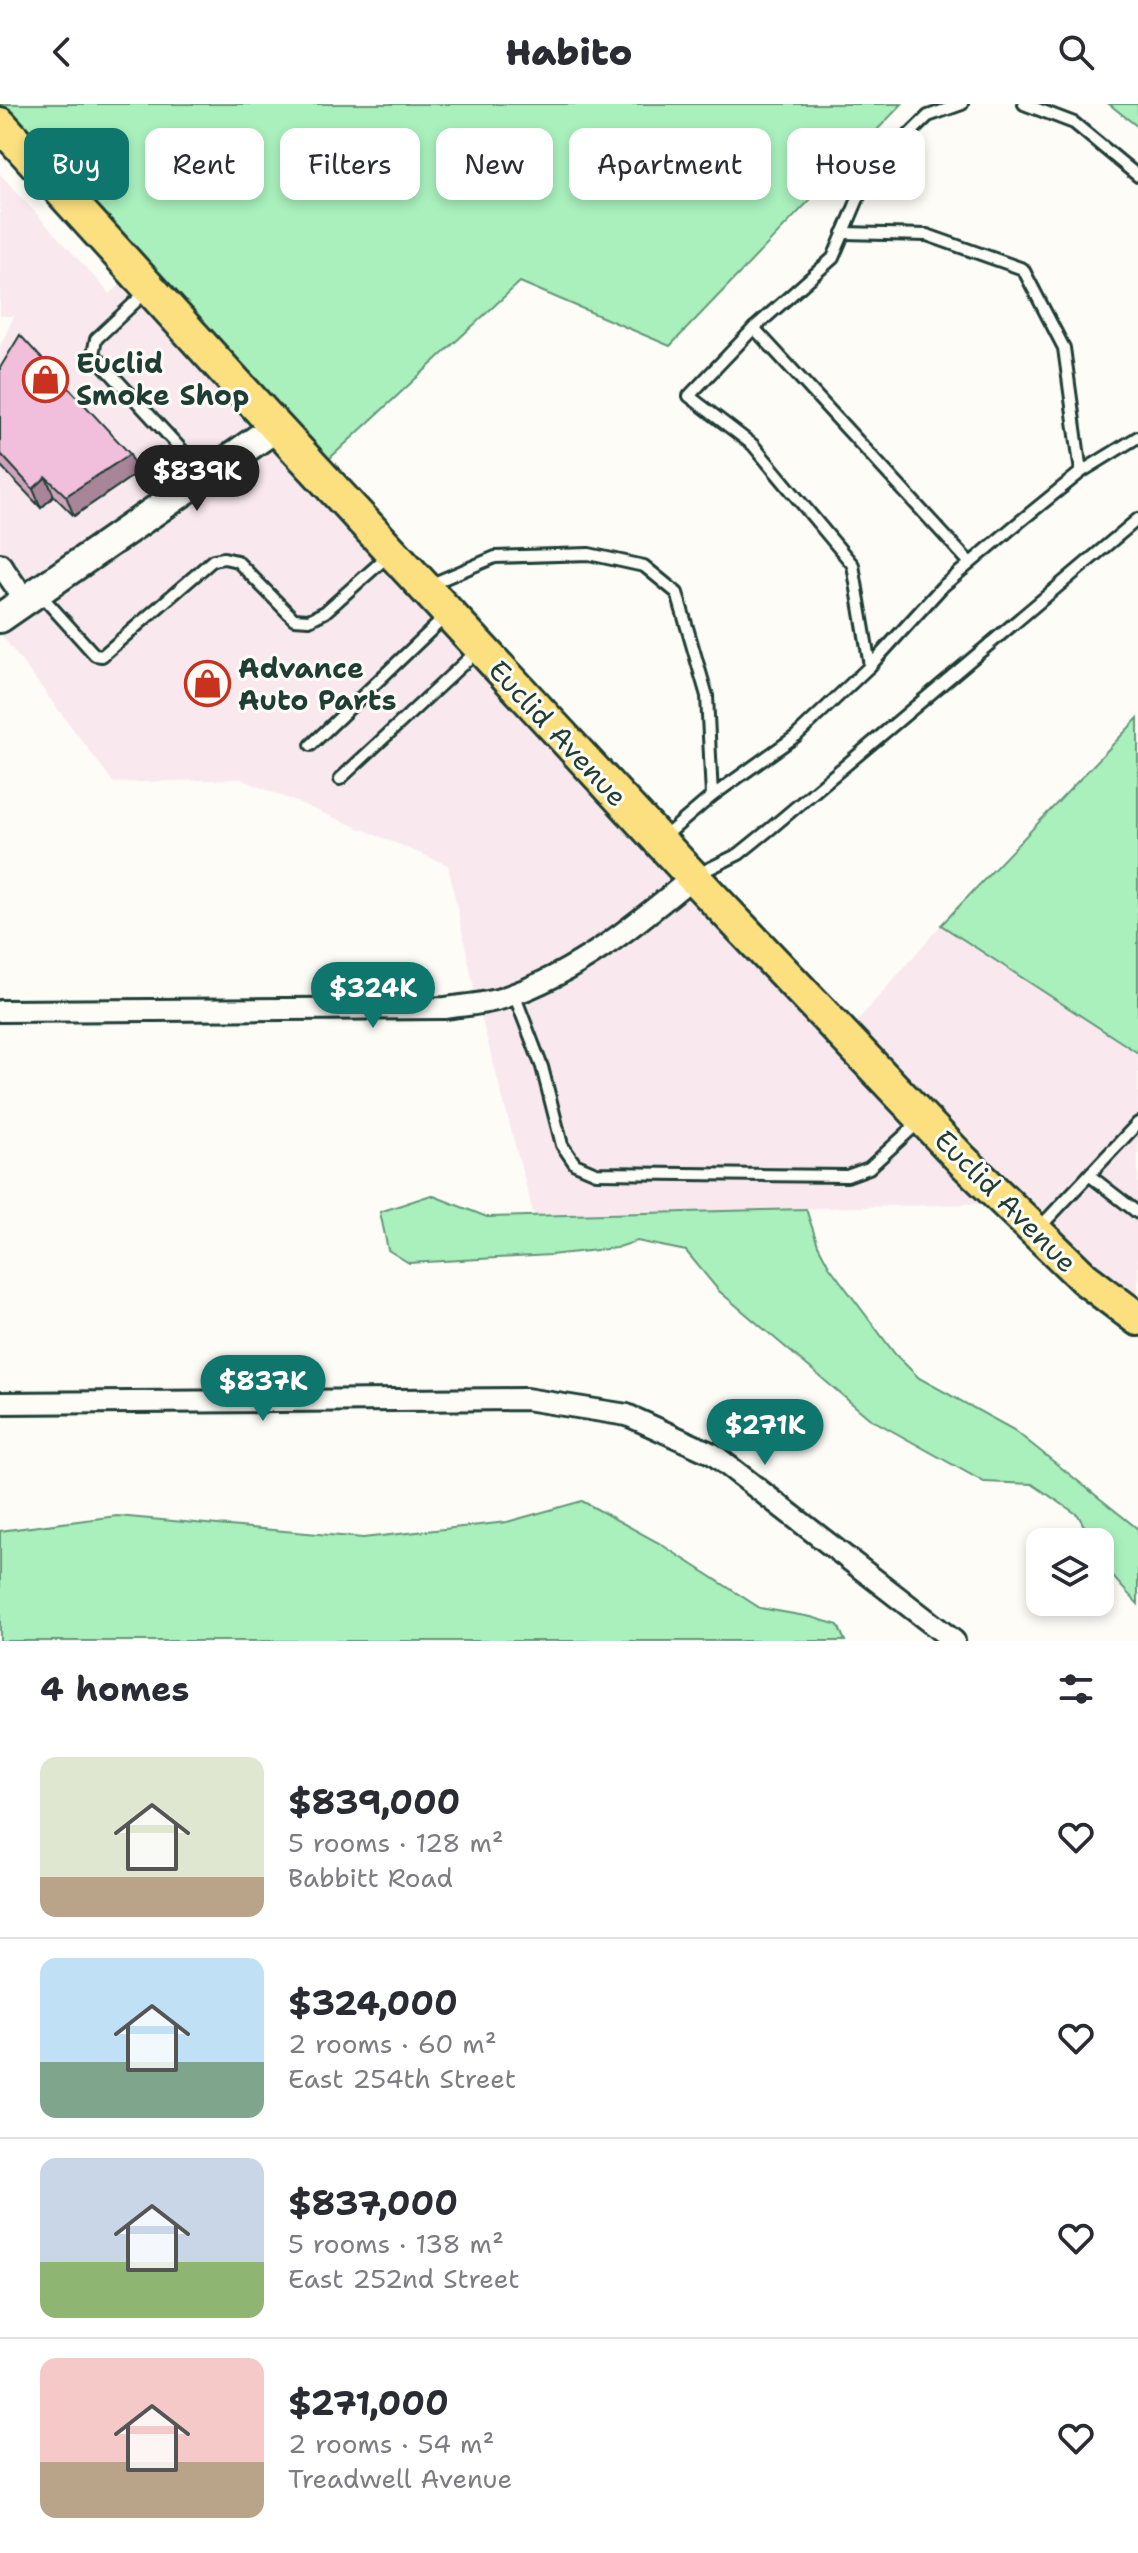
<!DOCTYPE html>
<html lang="en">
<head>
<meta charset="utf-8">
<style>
  body { margin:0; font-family:"Shantell Sans",sans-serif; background:#f2f2f3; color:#2b2b33; height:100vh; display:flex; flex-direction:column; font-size:30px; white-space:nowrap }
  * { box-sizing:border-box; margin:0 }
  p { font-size:26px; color:#7c7c81 }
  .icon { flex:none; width:44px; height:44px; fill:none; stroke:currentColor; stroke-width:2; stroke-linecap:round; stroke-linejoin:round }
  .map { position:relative; height:1537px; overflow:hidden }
  .panel { display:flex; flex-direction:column; background:#fff; flex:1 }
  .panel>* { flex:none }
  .top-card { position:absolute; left:24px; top:24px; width:1090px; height:72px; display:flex; gap:16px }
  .buttons { position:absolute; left:1026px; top:1424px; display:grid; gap:16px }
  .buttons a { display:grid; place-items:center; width:88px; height:88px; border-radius:16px; background:#fff; box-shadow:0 4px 12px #0003; font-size:40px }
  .price { position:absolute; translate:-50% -68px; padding:0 18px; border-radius:28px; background:#0f766e; color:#fff; font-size:26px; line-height:52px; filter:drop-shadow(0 2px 4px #0008) }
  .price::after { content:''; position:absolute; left:50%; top:48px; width:24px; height:18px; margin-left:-12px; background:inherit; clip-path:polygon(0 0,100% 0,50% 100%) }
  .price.current { background:#222; color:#fff }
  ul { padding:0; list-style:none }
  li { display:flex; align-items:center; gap:24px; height:200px; padding:0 40px }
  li+li { border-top:2px solid #e1e1e2 }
  li span { display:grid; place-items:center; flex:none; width:224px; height:160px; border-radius:16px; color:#555 }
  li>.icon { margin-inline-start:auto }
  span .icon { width:96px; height:96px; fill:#fffc; stroke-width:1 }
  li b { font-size:34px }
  h2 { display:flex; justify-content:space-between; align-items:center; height:96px; padding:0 40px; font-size:34px }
  .pill { padding:0 28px; border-radius:16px; background:#fff; box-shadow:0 4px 12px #0003; font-size:28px; line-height:72px }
  .pill.current { background:#0f766e; color:#fff }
  header { display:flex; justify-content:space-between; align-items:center; height:104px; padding:0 40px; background:#fff; font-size:36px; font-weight:800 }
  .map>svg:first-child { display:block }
  .built { fill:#f9e9ef }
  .green { fill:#a9f0bd; stroke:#649678; stroke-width:2 }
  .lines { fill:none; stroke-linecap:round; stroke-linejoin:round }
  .lane-casing { stroke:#1f3d34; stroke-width:16 }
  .street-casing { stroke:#1f3d34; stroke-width:26 }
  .secondary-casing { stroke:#1f3d34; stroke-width:34 }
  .primary-casing { stroke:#1f3d34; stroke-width:38 }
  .lane { stroke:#fdfcf7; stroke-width:10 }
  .street { stroke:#fdfcf7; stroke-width:20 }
  .secondary { stroke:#fdfcf7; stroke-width:28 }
  .primary { stroke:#fce080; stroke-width:32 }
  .wall { fill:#cfa3bc; stroke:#1f3d34; stroke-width:2 }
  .shaded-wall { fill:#a98599; stroke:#1f3d34; stroke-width:2 }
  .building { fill:#f1bedb; stroke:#1f3d34; stroke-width:2 }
  .labels { text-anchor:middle; stroke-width:6; stroke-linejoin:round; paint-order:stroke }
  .poi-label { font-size:28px; font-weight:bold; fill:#1f3d34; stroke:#fdfcf7; text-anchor:start }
  .street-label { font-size:28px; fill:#1f3d34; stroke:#fdfcf7 }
</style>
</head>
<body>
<header><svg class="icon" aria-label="back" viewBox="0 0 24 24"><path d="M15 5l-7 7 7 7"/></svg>Habito<svg class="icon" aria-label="search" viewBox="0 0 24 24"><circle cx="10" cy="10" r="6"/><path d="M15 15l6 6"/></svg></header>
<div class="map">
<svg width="1138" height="1537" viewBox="0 0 1138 1537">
  <rect width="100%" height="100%" fill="#fdfcf7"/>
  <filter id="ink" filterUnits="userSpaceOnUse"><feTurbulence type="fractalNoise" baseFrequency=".0125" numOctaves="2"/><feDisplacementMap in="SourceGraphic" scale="16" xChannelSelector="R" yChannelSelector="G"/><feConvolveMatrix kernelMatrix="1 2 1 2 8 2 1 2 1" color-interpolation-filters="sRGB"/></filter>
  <g filter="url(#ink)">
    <!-- built -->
    <path class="built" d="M 0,70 L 110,190 L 134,168 L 845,931 L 941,821 L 1138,949 L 1138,1215 L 1007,1099 L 534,1112 L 477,898 L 448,761 L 241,675 L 114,679 L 0,529 L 0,514 L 25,496 L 0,460 L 0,242 L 14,212 L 0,212 Z"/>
    <!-- green -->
    <g class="green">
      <path d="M 0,0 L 902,0 L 670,242 L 520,178 L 316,367 L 0,20 Z"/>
      <path d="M 1109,0 L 1138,0 L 1138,23 Z"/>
      <path d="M 1138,614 L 1138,949 L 941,821 Z"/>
      <path d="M 431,1091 L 487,1113 L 806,1105 L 818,1141 L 829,1162 L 895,1250 L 919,1274 L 1014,1326 L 1138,1425 L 1138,1500 C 1121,1482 1100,1464 1100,1438 L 1093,1438 L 1078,1411 L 1032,1380 L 984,1378 L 869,1314 L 719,1187 L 686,1147 L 637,1137 L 616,1144 L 550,1151 L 409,1159 L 388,1146 L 380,1108 Z"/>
      <path d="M 582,1397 L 659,1439 L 760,1504 L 811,1513 L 838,1521 L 845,1537 L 0,1537 L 0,1427 L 117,1412 L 363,1434 L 507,1418 Z"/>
    </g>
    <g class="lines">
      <defs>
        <g id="lane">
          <path d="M 1024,0 L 1074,19 L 1138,72"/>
          <path d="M 843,129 L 927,131 L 1023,165 L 1064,244 L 1081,368"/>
          <path d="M 146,188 L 96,235 L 93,250 L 204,370"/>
          <path d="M 754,224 L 970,459"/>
          <path d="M 429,481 L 495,453 L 589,450 L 644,462 L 677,489 L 707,592 L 712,692 L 664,733"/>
          <path d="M 39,489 L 95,551 L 102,552 L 213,456 L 224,454 L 237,457 L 294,515 L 309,516 L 325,508 L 390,450"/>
          <path d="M 870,562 L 853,461 L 753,341 L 689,292 L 754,224 L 833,154 L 868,71 L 928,12 L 962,0"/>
          <path d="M 311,641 L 447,511"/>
          <path d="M 340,675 L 478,546"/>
          <path d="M 712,692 L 796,632 L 870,562 L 942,483 L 1012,424 L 1081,368 L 1138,333"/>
          <path d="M 698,770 L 739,750 L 770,725 L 1138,415"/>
          <path d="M 514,890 L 542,963 L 562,1041 L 575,1060 L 596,1069 L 847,1072 L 869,1064 L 918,1019"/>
          <path d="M 1089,1071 L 1138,1109"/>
          <path d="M 1040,1123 L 1138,1019"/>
        </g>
        <g id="street">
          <path d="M 0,460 L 25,496"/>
          <path d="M 0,907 L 445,904 C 465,901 488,900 506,893 C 579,868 635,821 693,773"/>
          <path d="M 0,1299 L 526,1295 L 627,1311 L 713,1350 L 954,1537"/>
        </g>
        <path id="secondary" d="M 0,514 L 276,323"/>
        <path id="primary" d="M 0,20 L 276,323 L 693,773 L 963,1057 L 1084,1174 L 1138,1215"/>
      </defs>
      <!-- lane casing -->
      <use href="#lane" class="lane-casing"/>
      <!-- street casing -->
      <use href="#street" class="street-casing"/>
      <!-- secondary casing -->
      <use href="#secondary" class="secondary-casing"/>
      <!-- primary casing -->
      <use href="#primary" class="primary-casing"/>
      <!-- lane -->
      <use href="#lane" class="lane"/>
      <!-- street -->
      <use href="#street" class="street"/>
      <!-- secondary -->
      <use href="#secondary" class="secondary"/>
      <!-- primary -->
      <use href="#primary" class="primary"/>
    </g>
    <!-- wall -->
    <path class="wall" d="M 0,264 L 137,369 L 74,412 L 54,392 L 41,404 L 0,361 Z"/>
    <!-- shaded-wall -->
    <g class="shaded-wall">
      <path d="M 130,350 L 137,369 L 74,412 L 66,392 Z"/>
      <path d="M 46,373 L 54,392 L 41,404 L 33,385 Z"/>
    </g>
    <!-- building -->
    <path class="building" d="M 20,231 L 130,350 L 66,392 L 46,373 L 33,385 L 0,349 L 0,264 Z"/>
  </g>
  <!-- icons -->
  <defs>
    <symbol id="shop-ring" viewBox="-11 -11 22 22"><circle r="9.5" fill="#fdfcf7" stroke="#c8321e" stroke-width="1.5"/><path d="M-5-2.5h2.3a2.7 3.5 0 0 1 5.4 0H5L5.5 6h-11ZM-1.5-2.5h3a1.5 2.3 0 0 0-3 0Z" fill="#c8321e"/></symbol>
  </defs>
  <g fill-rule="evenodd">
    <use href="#shop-ring" x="20" y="250" width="51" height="51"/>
    <use href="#shop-ring" x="182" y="554" width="51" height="51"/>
  </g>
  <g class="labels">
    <!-- poi labels -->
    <g class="poi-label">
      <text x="76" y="269">Euclid<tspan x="76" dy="32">Smoke Shop</tspan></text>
      <text x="238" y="574">Advance<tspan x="238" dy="32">Auto Parts</tspan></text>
    </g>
    <!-- street labels -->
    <g class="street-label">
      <text transform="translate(558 629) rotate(47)" y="10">Euclid Avenue</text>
      <text transform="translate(1006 1097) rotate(45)" y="10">Euclid Avenue</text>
    </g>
  </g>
</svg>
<div class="buttons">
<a><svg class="icon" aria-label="layers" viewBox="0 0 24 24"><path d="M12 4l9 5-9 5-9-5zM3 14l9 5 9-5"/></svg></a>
</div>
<b class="price current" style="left:197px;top:409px">$839K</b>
<b class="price" style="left:373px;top:926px">$324K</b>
<b class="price" style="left:263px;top:1319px">$837K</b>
<b class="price" style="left:765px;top:1363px">$271K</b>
<div class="top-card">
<a class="pill current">Buy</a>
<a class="pill">Rent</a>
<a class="pill">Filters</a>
<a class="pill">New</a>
<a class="pill">Apartment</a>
<a class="pill">House</a>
</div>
</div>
<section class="panel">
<h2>4 homes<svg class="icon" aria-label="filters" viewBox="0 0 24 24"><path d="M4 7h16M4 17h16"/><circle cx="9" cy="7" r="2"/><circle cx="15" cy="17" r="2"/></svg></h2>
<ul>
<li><span style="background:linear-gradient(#dfe7d0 75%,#b9a48a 0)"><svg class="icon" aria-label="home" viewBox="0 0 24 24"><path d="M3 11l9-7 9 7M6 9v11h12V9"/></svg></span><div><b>$839,000</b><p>5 rooms · 128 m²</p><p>Babbitt Road</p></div><svg class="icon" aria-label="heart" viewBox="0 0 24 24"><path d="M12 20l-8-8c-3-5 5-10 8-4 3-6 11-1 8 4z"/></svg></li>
<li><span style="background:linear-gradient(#bfe0f5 65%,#7fa58c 0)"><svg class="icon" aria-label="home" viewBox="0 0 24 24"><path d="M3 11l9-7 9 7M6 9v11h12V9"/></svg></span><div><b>$324,000</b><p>2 rooms · 60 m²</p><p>East 254th Street</p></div><svg class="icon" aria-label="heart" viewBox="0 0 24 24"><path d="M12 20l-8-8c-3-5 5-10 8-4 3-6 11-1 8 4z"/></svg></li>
<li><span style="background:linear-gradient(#c9d6e8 65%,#8fb573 0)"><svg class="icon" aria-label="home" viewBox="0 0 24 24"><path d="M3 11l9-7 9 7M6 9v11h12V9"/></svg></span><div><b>$837,000</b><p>5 rooms · 138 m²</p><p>East 252nd Street</p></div><svg class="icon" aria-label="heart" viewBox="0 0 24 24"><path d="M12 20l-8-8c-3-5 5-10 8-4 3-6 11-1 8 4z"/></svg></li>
<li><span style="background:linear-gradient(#f6c9c9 65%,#b9a48a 0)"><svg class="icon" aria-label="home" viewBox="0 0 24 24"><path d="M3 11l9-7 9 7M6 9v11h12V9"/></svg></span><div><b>$271,000</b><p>2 rooms · 54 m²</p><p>Treadwell Avenue</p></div><svg class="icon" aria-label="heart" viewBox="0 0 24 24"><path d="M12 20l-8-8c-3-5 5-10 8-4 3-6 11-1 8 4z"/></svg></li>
</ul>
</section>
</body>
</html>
